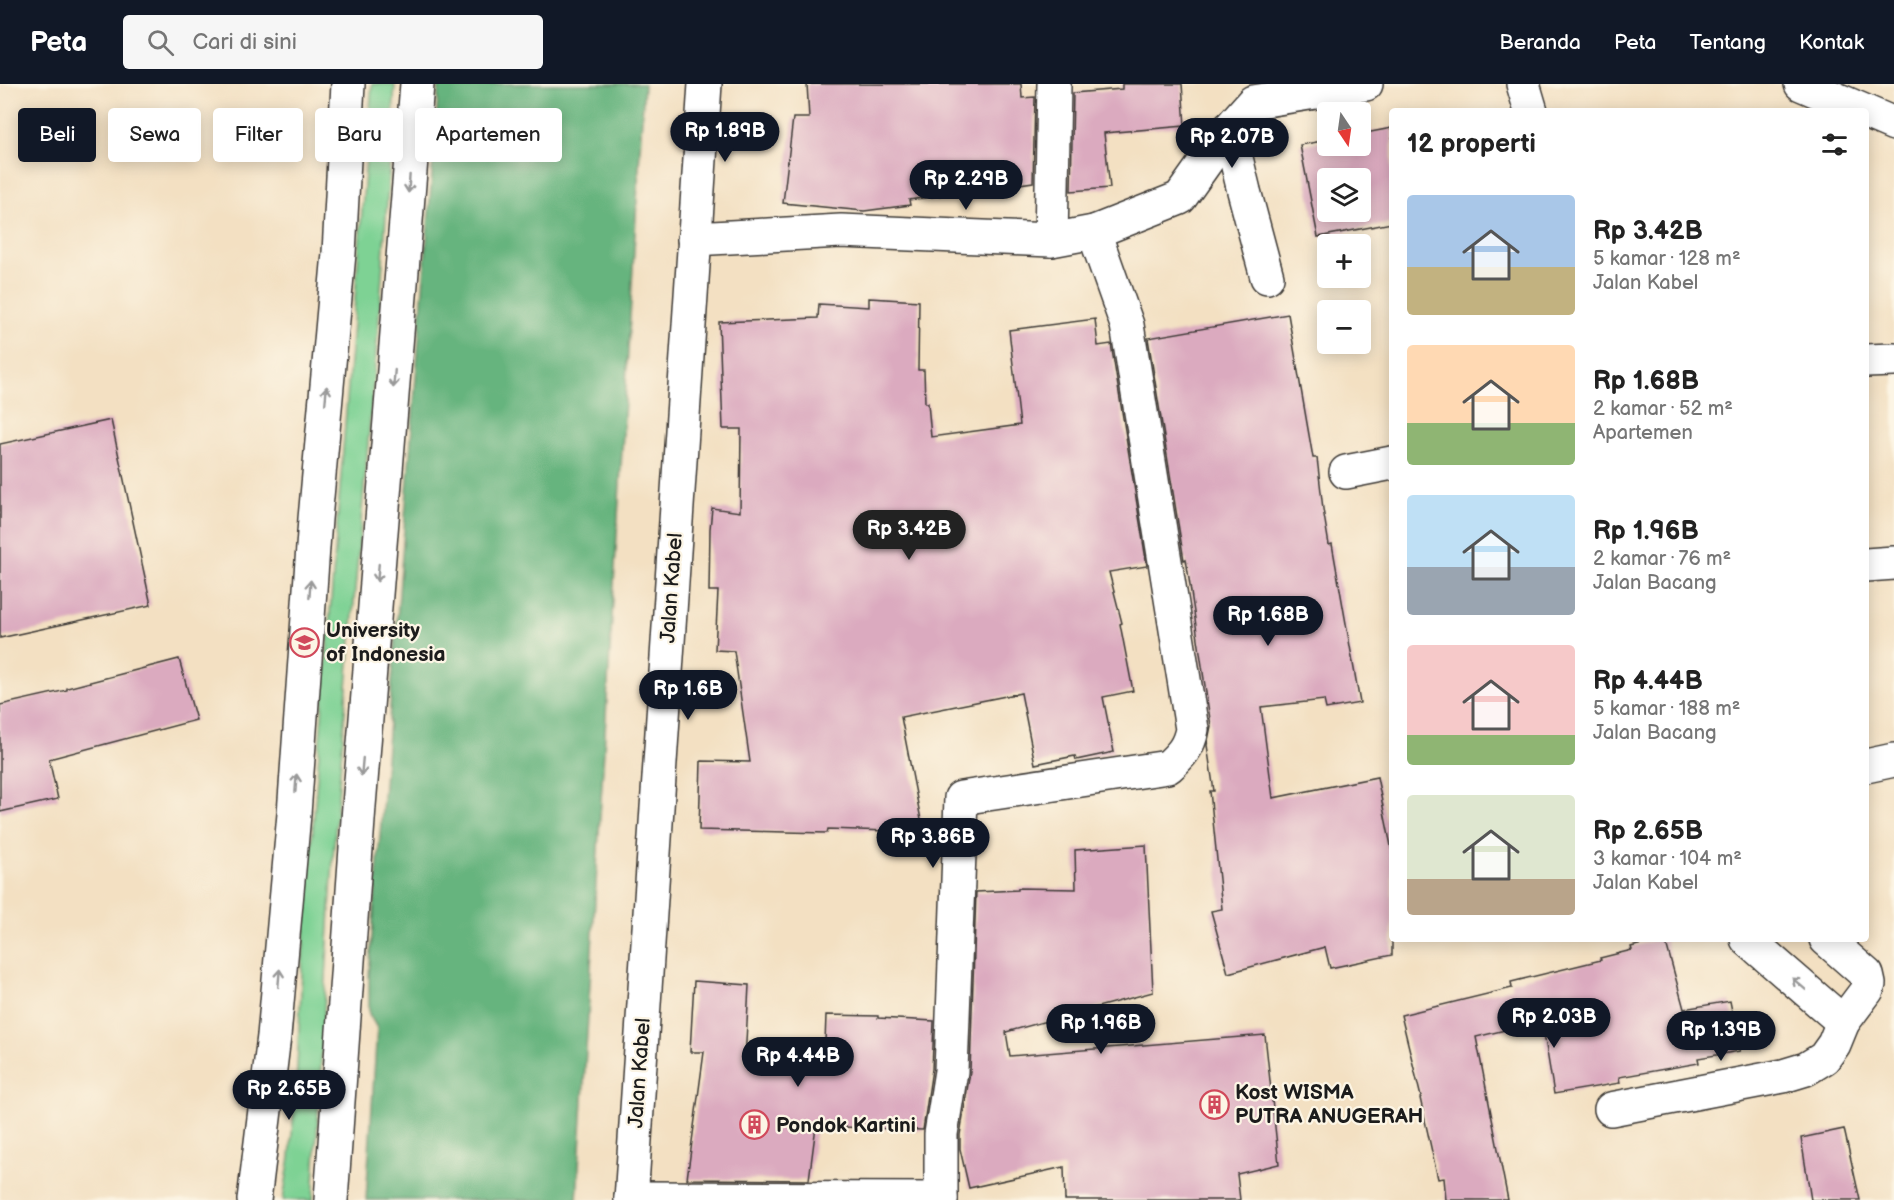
<!DOCTYPE html>
<html lang="id">
<head>
<meta charset="utf-8">
<style>
  body { margin:0; font-family:"Balsamiq Sans",sans-serif; background:#f6f6f6; color:#222; height:100vh; display:flex; flex-direction:column; font-size:22px; white-space:nowrap }
  * { box-sizing:border-box; margin:0 }
  p { font-size:20px; color:#767676 }
  .icon { flex:none; width:33px; height:33px; fill:none; stroke:currentColor; stroke-width:2; stroke-linecap:round; stroke-linejoin:round }
  .map { position:relative; flex:1; overflow:hidden }
  .sheet { position:absolute; left:1389px; top:24px; width:480px; height:834px; display:flex; flex-direction:column; background:#fff; border-radius:6px; box-shadow:0 3px 15px #0003 }
  .sheet>* { flex:none }
  .hud { position:absolute; left:18px; top:24px; width:570px; height:54px; display:flex; gap:12px }
  .needle { width:39px; rotate:167deg }
  .buttons { position:absolute; left:1317px; top:18px; display:grid; gap:12px }
  .buttons a { display:grid; place-items:center; width:54px; height:54px; border-radius:6px; background:#fff; box-shadow:0 3px 15px #0003; font-size:30px }
  .price { position:absolute; translate:-50% -51px; padding:0 14px; border-radius:21px; background:#111827; color:#fff; font-size:20px; line-height:39px; filter:drop-shadow(0 2px 3px #0008) }
  .price::after { content:''; position:absolute; left:50%; top:36px; width:18px; height:14px; margin-left:-9px; background:inherit; clip-path:polygon(0 0,100% 0,50% 100%) }
  .price.on { background:#222; color:#fff }
  ul { padding:0; list-style:none }
  li { display:flex; align-items:center; gap:18px; height:150px; padding:0 18px }
  li span { display:grid; place-items:center; flex:none; width:168px; height:120px; border-radius:6px; color:#555 }
  li>.icon { margin-inline-start:auto }
  span .icon { width:72px; height:72px; fill:#fffc; stroke-width:1 }
  li b { font-size:26px }
  h2 { display:flex; justify-content:space-between; align-items:center; height:72px; padding:0 18px; font-size:26px }
  .tag { padding:0 21px; border-radius:6px; background:#fff; box-shadow:0 3px 15px #0003; font-size:21px; line-height:54px }
  .tag.on { background:#111827; color:#fff }
  header { display:flex; align-items:center; gap:36px; box-sizing:border-box; height:84px; padding:0 30px; background:#111827; color:#fff }
  header strong { font-size:28px }
  nav { display:flex; gap:33px; margin-inline-start:auto; font-size:21px }
  .search { width:420px; height:54px; background:#f6f6f6; display:flex; align-items:center; gap:15px; box-sizing:border-box; padding:0 21px; border-radius:6px; color:#767676; font-size:22px }
  .map>svg:first-child { display:block }
  .green { fill:#7ed294; stroke:#4d7758; stroke-width:1.5 }
  .forest { fill:#66b47e; stroke:#41684d; stroke-width:1.5 }
  .building { fill:#dbaabf; fill-rule:evenodd }
  .lines { fill:none; stroke-linecap:round; stroke-linejoin:round }
  .minor-casing { stroke:#3c3935; stroke-width:36 }
  .minor { stroke:#fff; stroke-width:33 }
  .oneway { stroke:#999 }
  .labels { text-anchor:middle; stroke-width:4.5; stroke-linejoin:round; paint-order:stroke }
  .street-label { font-size:21px; fill:#1c1c1c; stroke:#fcf5e5 }
  .poi-label { font-size:21px; font-weight:bold; fill:#1c1c1c; stroke:#fcf5e5; text-anchor:start }
</style>
</head>
<body>
<header>
<strong>Peta</strong>
<div class="search"><svg class="icon" aria-label="search" viewBox="0 0 24 24"><circle cx="10" cy="10" r="6"/><path d="M15 15l6 6"/></svg>Cari di sini</div>
<nav><a>Beranda</a><a>Peta</a><a>Tentang</a><a>Kontak</a></nav>
</header>
<div class="map">
<svg width="1894" height="1116" viewBox="0 0 1894 1116">
  <rect width="100%" height="100%" fill="#fcf5e5"/>
  <filter id="ink" filterUnits="userSpaceOnUse"><feTurbulence type="fractalNoise" baseFrequency=".0167" numOctaves="2"/><feDisplacementMap in="SourceGraphic" scale="12" xChannelSelector="R" yChannelSelector="G"/><feConvolveMatrix kernelMatrix="1 2 1 2 8 2 1 2 1" color-interpolation-filters="sRGB"/></filter>
  <filter id="wash" filterUnits="userSpaceOnUse"><feTurbulence type="fractalNoise" baseFrequency=".008" numOctaves="4" result="noise"/><feDisplacementMap in="SourceGraphic" scale="24" xChannelSelector="R" yChannelSelector="G"/><feGaussianBlur stdDeviation="1.35" result="paint"/><feColorMatrix in="noise" values="0 0 0 0 0 0 0 0 0 0 0 0 0 0 0 0 0 1.4 0 .05"/><feComposite in="paint" operator="in"/></filter>
  <g filter="url(#wash)">
    <rect width="100%" height="100%" fill="#f3e0c2"/>
    <!-- green -->
    <path class="green" d="M 372,0 L 395,0 L 379,235 L 355,506 L 333,774 L 313,1116 L 283,1116 L 290,1073 L 296,1001 L 303,870 Z"/>
    <!-- forest -->
    <path class="forest" d="M 439,0 L 644,0 L 577,1116 L 366,1116 L 377,944 L 369,930 L 369,891 Z"/>
    <g id="blocks">
      <!-- building -->
      <g class="building">
        <path d="M 807,0 L 1021,0 L 1022,14 L 1035,13 L 1033,98 L 909,116 L 910,121 L 864,127 L 783,119 L 793,34 L 809,34 Z"/>
        <path d="M 1122,0 L 1182,0 L 1185,42 L 1104,49 L 1110,104 L 1071,107 L 1073,9 L 1122,5 Z"/>
        <path d="M 1392,44 L 1392,139 L 1318,153 L 1300,61 L 1328,56 L 1328,62 L 1360,62 L 1360,50 ZM 1328,94 L 1360,94 L 1360,128 L 1328,128 Z"/>
        <path d="M 869,214 L 919,217 L 918,286 L 924,286 L 925,319 L 928,319 L 931,353 L 1020,341 L 1009,246 L 1095,235 L 1098,262 L 1111,260 L 1147,482 L 1109,488 L 1122,539 L 1120,540 L 1133,607 L 1103,613 L 1114,668 L 1076,676 L 1075,672 L 1035,680 L 1021,609 L 901,633 L 923,746 L 889,754 L 888,747 L 828,745 L 827,749 L 699,746 L 701,677 L 750,678 L 734,567 L 715,566 L 718,507 L 709,507 L 710,445 L 712,424 L 740,428 L 741,345 L 723,345 L 719,238 L 818,234 L 819,220 L 869,223 Z"/>
        <path d="M 1288,230 L 1313,374 L 1317,374 L 1323,425 L 1329,461 L 1332,460 L 1360,619 L 1326,625 L 1324,616 L 1261,623 L 1271,699 L 1273,714 L 1377,693 L 1392,767 L 1392,871 L 1330,884 L 1325,863 L 1228,889 L 1211,827 L 1222,825 L 1210,707 L 1214,707 L 1207,661 L 1211,642 L 1186,475 L 1184,476 L 1148,254 Z"/>
        <path d="M 111,336 L 151,521 L 0,554 L 0,360 Z"/>
        <path d="M 179,575 L 196,636 L 49,675 L 58,715 L 0,728 L 0,621 L 67,606 L 67,604 Z"/>
        <path d="M 1146,761 L 1153,908 L 1006,948 L 1010,972 L 1265,951 L 1279,1080 L 1237,1090 L 1240,1116 L 1065,1116 L 1064,1083 L 969,1104 L 960,1065 L 960,1051 L 970,988 L 976,808 L 1018,806 L 1018,804 L 1076,805 L 1075,766 Z"/>
        <path d="M 1659,855 L 1665,855 L 1684,925 L 1730,917 L 1740,967 L 1698,974 L 1699,979 L 1619,993 L 1620,999 L 1554,1010 L 1542,937 L 1476,953 L 1508,1116 L 1446,1116 L 1444,1094 L 1438,1095 L 1420,1014 L 1421,1013 L 1401,931 L 1512,904 L 1511,898 L 1601,876 L 1600,874 L 1632,866 L 1631,863 Z"/>
        <path d="M 694,897 L 749,901 L 745,977 L 824,987 L 826,931 L 878,932 L 878,934 L 934,937 L 932,985 L 923,1046 L 816,1042 L 809,1096 L 687,1095 L 704,968 L 690,968 Z"/>
        <path d="M 1844,1045 L 1860,1116 L 1811,1116 L 1801,1054 Z"/>
      </g>
    </g>
  </g>
  <g filter="url(#ink)">
    <use href="#blocks" fill-opacity="0" stroke="#3c3935" stroke-width="1.5"/>
    <g class="lines">
      <defs>
        <g id="minor">
          <path d="M 1523,0 L 1531,27"/>
          <path d="M 1801,0 L 1864,27"/>
          <path d="M 1866,28 L 1894,40"/>
          <path d="M 1229,45 L 1244,107 L 1267,193"/>
          <path d="M 694,155 L 841,147 L 1051,156 L 1094,148 L 1180,114 L 1229,45 L 1253,18 L 1366,0"/>
          <path d="M 1051,156 L 1054,0"/>
          <path d="M 1866,277 L 1894,276"/>
          <path d="M 1346,388 L 1392,379"/>
          <path d="M 1866,481 L 1894,479"/>
          <path d="M 1866,682 L 1894,676"/>
          <path d="M 1747,855 L 1843,938"/>
          <path d="M 1611,1025 L 1783,992 L 1806,985 L 1824,974 L 1834,960 L 1843,938 L 1867,906 L 1869,900 L 1867,891 L 1826,855"/>
          <path d="M 631,1114 L 941,1115"/>
          <path d="M 254,1116 L 274,952 L 294,730 L 315,435 L 339,169 L 348,0"/>
          <path d="M 331,1116 L 359,722 L 417,0"/>
          <path d="M 631,1116 L 705,0"/>
          <path d="M 941,1116 L 941,1050 L 951,987 L 961,714 L 1168,683 C 1181,671 1189,663 1192,645 L 1127,241 L 1094,148"/>
        </g>
      </defs>
      <!-- minor casing -->
      <use href="#minor" class="minor-casing"/>
      <!-- minor -->
      <use href="#minor" class="minor"/>
    </g>
    <!-- one-way arrows -->
    <defs><path id="oneway-shaft" d="M-6 0H5M1.5-3L5.5 0L1.5 3" fill="none" stroke-width="1.6" stroke-linecap="round" stroke-linejoin="round" transform="scale(1.5)"/></defs>
    <g class="oneway">
      <use href="#oneway-shaft" transform="translate(409 100) rotate(94)"/>
      <use href="#oneway-shaft" transform="translate(394 295) rotate(95)"/>
      <use href="#oneway-shaft" transform="translate(326 311) rotate(-85)"/>
      <use href="#oneway-shaft" transform="translate(378 489) rotate(95)"/>
      <use href="#oneway-shaft" transform="translate(310 505) rotate(-86)"/>
      <use href="#oneway-shaft" transform="translate(362 683) rotate(95)"/>
      <use href="#oneway-shaft" transform="translate(296 699) rotate(-86)"/>
      <use href="#oneway-shaft" transform="translate(279 894) rotate(-85)"/>
      <use href="#oneway-shaft" transform="translate(1799 900) rotate(-139)"/>
    </g>
  </g>
  <!-- icons -->
  <defs>
    <symbol id="university-ring" viewBox="-11 -11 22 22"><circle r="9.5" fill="#fcf5e5" stroke="#d1495b" stroke-width="1.5"/><path d="M0-5L7-2L0 1L-7-2ZM-4 1L0 2.5L4 1V4Q0 6-4 4Z" fill="#d1495b"/></symbol>
    <symbol id="building-ring" viewBox="-11 -11 22 22"><circle r="9.5" fill="#fcf5e5" stroke="#d1495b" stroke-width="1.5"/><path d="M-4-6H4V6H1V3H-1V6H-4ZM-2.5-4.3h1.7v1.8h-1.7ZM.8-4.3h1.7v1.8H.8ZM-2.5-1h1.7V.8h-1.7ZM.8-1h1.7V.8H.8Z" fill="#d1495b"/></symbol>
  </defs>
  <g fill-rule="evenodd">
    <use href="#university-ring" x="288" y="542" width="33" height="33"/>
    <use href="#building-ring" x="1198" y="1004" width="33" height="33"/>
    <use href="#building-ring" x="738" y="1024" width="33" height="33"/>
  </g>
  <g class="labels">
    <!-- street labels -->
    <g class="street-label">
      <text transform="translate(671 504) rotate(-86)" y="7">Jalan Kabel</text>
      <text transform="translate(639 989) rotate(-86)" y="7">Jalan Kabel</text>
    </g>
    <!-- poi labels -->
    <g class="poi-label">
      <text x="326" y="553">University<tspan x="326" dy="24">of Indonesia</tspan></text>
      <text x="1235" y="1015">Kost WISMA<tspan x="1235" dy="24">PUTRA ANUGERAH</tspan></text>
      <text x="776" y="1048">Pondok Kartini</text>
    </g>
  </g>
</svg>
<div class="buttons">
<a><svg class="needle" viewBox="-14 -14 28 28"><path d="M0-13l5 13h-10z" fill="#e53935"/><path d="M0 13l5-13h-10z" fill="#767676"/></svg></a>
<a><svg class="icon" aria-label="layers" viewBox="0 0 24 24"><path d="M12 4l9 5-9 5-9-5zM3 14l9 5 9-5"/></svg></a>
<a>+</a>
<a>−</a>
</div>
<b class="price" style="left:725px;top:79px">Rp 1.89B</b>
<b class="price" style="left:1232px;top:85px">Rp 2.07B</b>
<b class="price" style="left:966px;top:127px">Rp 2.29B</b>
<b class="price on" style="left:909px;top:477px">Rp 3.42B</b>
<b class="price" style="left:1268px;top:563px">Rp 1.68B</b>
<b class="price" style="left:688px;top:637px">Rp 1.6B</b>
<b class="price" style="left:933px;top:785px">Rp 3.86B</b>
<b class="price" style="left:1554px;top:965px">Rp 2.03B</b>
<b class="price" style="left:1101px;top:971px">Rp 1.96B</b>
<b class="price" style="left:1721px;top:978px">Rp 1.39B</b>
<b class="price" style="left:798px;top:1004px">Rp 4.44B</b>
<b class="price" style="left:289px;top:1037px">Rp 2.65B</b>
<div class="hud">
<a class="tag on">Beli</a>
<a class="tag">Sewa</a>
<a class="tag">Filter</a>
<a class="tag">Baru</a>
<a class="tag">Apartemen</a>
</div>
<section class="sheet">
<h2>12 properti<svg class="icon" aria-label="filters" viewBox="0 0 24 24"><path d="M4 7h16M4 17h16"/><circle cx="9" cy="7" r="2"/><circle cx="15" cy="17" r="2"/></svg></h2>
<ul>
<li><span style="background:linear-gradient(#a9c7e8 60%,#c2b280 0)"><svg class="icon" aria-label="home" viewBox="0 0 24 24"><path d="M3 11l9-7 9 7M6 9v11h12V9"/></svg></span><div><b>Rp 3.42B</b><p>5 kamar · 128 m²</p><p>Jalan Kabel</p></div></li>
<li><span style="background:linear-gradient(#ffd9b3 65%,#8fb573 0)"><svg class="icon" aria-label="home" viewBox="0 0 24 24"><path d="M3 11l9-7 9 7M6 9v11h12V9"/></svg></span><div><b>Rp 1.68B</b><p>2 kamar · 52 m²</p><p>Apartemen</p></div></li>
<li><span style="background:linear-gradient(#bfe0f5 60%,#9aa5b1 0)"><svg class="icon" aria-label="home" viewBox="0 0 24 24"><path d="M3 11l9-7 9 7M6 9v11h12V9"/></svg></span><div><b>Rp 1.96B</b><p>2 kamar · 76 m²</p><p>Jalan Bacang</p></div></li>
<li><span style="background:linear-gradient(#f6c9c9 75%,#8fb573 0)"><svg class="icon" aria-label="home" viewBox="0 0 24 24"><path d="M3 11l9-7 9 7M6 9v11h12V9"/></svg></span><div><b>Rp 4.44B</b><p>5 kamar · 188 m²</p><p>Jalan Bacang</p></div></li>
<li><span style="background:linear-gradient(#dfe7d0 70%,#b9a48a 0)"><svg class="icon" aria-label="home" viewBox="0 0 24 24"><path d="M3 11l9-7 9 7M6 9v11h12V9"/></svg></span><div><b>Rp 2.65B</b><p>3 kamar · 104 m²</p><p>Jalan Kabel</p></div></li>
</ul>
</section>
</div>
</body>
</html>
